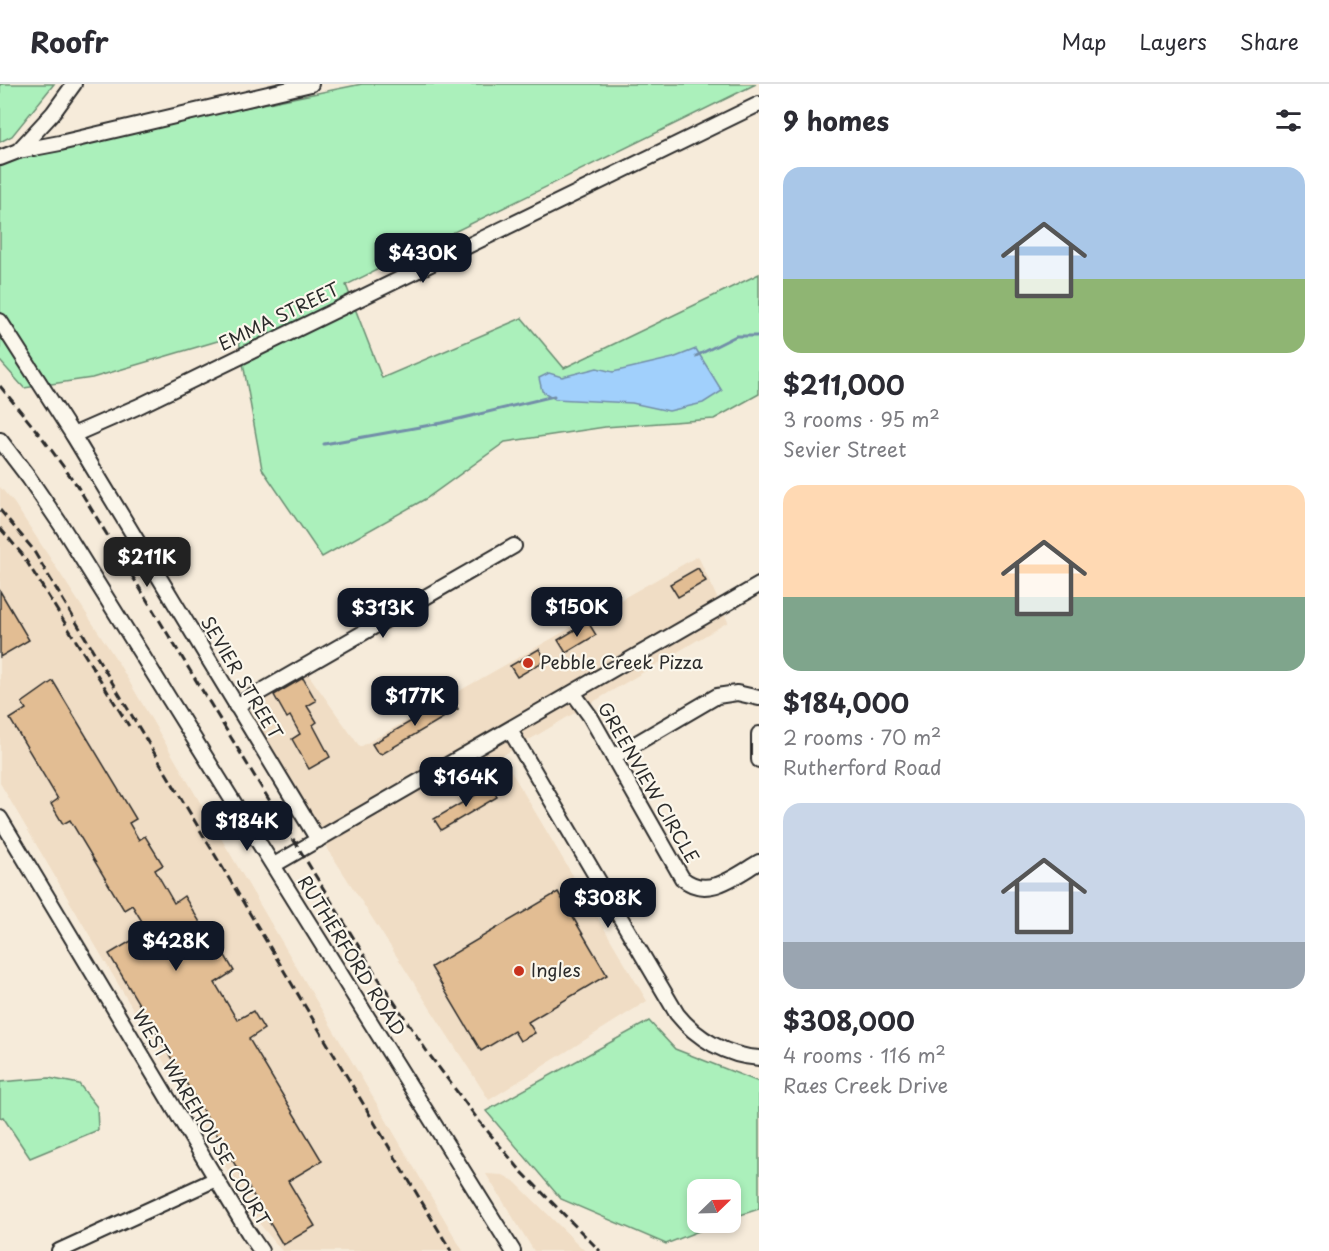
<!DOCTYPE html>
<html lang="en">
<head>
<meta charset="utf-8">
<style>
  body { margin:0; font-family:"Playpen Sans",sans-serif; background:#f7f7f7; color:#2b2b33; height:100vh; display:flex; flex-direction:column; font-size:22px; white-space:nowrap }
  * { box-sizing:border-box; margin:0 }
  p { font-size:20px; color:#7c7c81 }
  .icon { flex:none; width:33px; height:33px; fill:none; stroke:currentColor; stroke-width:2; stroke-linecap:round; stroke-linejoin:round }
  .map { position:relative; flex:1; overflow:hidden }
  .panel { display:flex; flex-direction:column; background:#fff; width:570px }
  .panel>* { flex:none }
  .needle { width:39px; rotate:67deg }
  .controls { position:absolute; left:687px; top:1095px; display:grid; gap:12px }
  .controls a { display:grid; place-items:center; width:54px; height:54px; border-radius:12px; background:#fff; box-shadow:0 3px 9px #0003; font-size:30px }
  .price { position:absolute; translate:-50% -51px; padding:0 14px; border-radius:12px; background:#111827; color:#fff; font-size:20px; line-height:39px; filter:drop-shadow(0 2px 3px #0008) }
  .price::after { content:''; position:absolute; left:50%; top:36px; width:18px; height:14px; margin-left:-9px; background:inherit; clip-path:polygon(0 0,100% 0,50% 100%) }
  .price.on { background:#222; color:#fff }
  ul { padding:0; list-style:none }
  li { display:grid; align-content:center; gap:12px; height:318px; padding:0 24px }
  li span { display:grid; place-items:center; height:186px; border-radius:18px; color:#555 }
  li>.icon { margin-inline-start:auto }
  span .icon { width:108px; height:108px; fill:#fffc; stroke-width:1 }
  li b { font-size:26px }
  h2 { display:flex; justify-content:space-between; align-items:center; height:72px; padding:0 24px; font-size:26px }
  header { display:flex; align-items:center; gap:36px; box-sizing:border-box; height:84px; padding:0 30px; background:#fff; border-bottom:2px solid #e1e1e2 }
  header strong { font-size:28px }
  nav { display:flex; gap:33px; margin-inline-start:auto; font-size:21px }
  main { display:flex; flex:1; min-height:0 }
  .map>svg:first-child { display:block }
  .built { fill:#f0ddc5 }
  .green { fill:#abf0bb; stroke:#6b8e73; stroke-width:1.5 }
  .water { fill:#a1d0fc; stroke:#728ea8; stroke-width:1.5 }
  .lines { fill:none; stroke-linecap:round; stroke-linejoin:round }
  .stream { stroke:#728ea8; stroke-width:3 }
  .building { fill:#e2bd93; stroke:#2b2b2b; stroke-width:1.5 }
  .minor-casing { stroke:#2b2b2b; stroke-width:18 }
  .minor { stroke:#fbf7ec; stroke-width:14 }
  .rail { stroke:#2b2b2b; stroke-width:3; stroke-dasharray:9 4.5; stroke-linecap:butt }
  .poi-dot { fill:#c8321e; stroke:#fbf7ec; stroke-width:2 }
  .labels { text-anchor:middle; stroke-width:4.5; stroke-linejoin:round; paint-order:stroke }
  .street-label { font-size:18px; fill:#2b2b2b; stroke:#fbf7ec }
  .poi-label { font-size:18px; fill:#2b2b2b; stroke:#fbf7ec; text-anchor:start }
</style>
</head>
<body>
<header>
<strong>Roofr</strong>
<nav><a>Map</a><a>Layers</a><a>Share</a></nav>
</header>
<main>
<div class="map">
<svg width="759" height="1167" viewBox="0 0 759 1167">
  <rect width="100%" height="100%" fill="#f6ebda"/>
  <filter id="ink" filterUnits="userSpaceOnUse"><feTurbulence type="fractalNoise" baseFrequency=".0167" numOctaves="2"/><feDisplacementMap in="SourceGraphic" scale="12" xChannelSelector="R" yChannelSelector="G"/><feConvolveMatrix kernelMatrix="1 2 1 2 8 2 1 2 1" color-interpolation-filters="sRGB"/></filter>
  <g filter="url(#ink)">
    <!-- built -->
    <g class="built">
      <path d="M 0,403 L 14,419 L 116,575 L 463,1167 L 282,1167 L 258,1138 L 0,699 Z"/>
      <path d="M 698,472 L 728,538 L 502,672 L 647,917 L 489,1016 L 236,622 L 303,583 L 360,663 Z"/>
      <path d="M 486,1090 L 503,1091 L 514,1097 L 585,1167 L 534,1167 Z"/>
    </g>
    <!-- green -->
    <g class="green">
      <path d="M 0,0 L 54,0 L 12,52 L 0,58 Z"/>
      <path d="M 362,0 L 756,0 L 346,201 L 382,294 L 522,234 L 564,284 L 759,190 L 759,310 L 714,335 L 605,343 L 505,358 L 427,414 L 322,473 L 262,385 L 238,251 L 92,294 L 24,304 L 0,277 L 0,75 L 7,72 Z"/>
      <path d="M 649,937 L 675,965 L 759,998 L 759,1125 L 731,1134 L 730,1106 L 698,1106 L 698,1138 L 719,1139 L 666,1160 L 561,1115 L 486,1027 Z"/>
      <path d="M 49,994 L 79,1000 L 97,1023 L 98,1046 L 30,1074 L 3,1033 L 0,1034 L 0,998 Z"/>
    </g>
    <!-- water -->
    <path class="water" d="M 696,265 L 722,307 L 703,319 L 669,327 L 632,319 L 555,315 L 542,307 L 539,294 L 549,289 L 562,293 L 597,284 L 613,288 L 673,274 Z"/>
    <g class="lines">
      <!-- stream -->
      <g class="stream">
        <path d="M 696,272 L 736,252 L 759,252"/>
        <path d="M 324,360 L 442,339 L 554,312"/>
      </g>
    </g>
    <!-- building -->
    <g class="building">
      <path d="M 698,484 L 706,497 L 678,513 L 670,500 Z"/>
      <path d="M 0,507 L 29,556 L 0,573 Z"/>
      <path d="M 588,538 L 596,551 L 566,569 L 558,556 Z"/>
      <path d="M 539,565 L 546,576 L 517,593 L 510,582 Z"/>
      <path d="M 303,594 L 316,617 L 307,622 L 317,638 L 313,641 L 330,673 L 309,685 L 292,655 L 300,650 L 290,632 L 287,634 L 274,611 Z"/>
      <path d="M 53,597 L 136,735 L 129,739 L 139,756 L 145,752 L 163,781 L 155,786 L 174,819 L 184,812 L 209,853 L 213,851 L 234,887 L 215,899 L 237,936 L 253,927 L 264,945 L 249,955 L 322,1077 L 288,1097 L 315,1142 L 283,1161 L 109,870 L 148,847 L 132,821 L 124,826 L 70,736 L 63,740 L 51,720 L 58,715 L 10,635 L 26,625 L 22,619 Z"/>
      <path d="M 451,614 L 458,625 L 382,670 L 377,668 L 372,660 Z"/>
      <path d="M 491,702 L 497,713 L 441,746 L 434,735 Z"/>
      <path d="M 558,808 L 607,891 L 528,938 L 535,949 L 520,957 L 514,947 L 481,967 L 431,883 Z"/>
    </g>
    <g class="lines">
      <defs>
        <g id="minor">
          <path d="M 18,67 L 60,59 L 311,0"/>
          <path d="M 0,74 L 18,67 L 53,29 L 74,0"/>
          <path d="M 0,237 L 73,351 L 318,756"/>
          <path d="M 73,351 L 137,323 L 759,20"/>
          <path d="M 0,356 L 29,394 L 61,441 L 513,1167"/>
          <path d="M 574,610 L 590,632 L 682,794 C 707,816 735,792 759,778"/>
          <path d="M 236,622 L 514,462"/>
          <path d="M 510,646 L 677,930 C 697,955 727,972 759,974"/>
          <path d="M 759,650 L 759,676"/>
          <path d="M 613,673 L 717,612 L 737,609 L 759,614"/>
          <path d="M 0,734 L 248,1148 L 261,1167"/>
          <path d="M 274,781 L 759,501"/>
          <path d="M 59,1167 L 216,1095"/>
        </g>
      </defs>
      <!-- minor casing -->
      <use href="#minor" class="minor-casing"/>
      <!-- minor -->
      <use href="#minor" class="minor"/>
      <!-- rail -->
      <g class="rail">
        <path d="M 0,302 L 44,356 L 76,400 L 375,889 L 428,969 L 479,1037 L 521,1087 L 600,1167"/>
        <path d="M 0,426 L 32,464 L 451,1167"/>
        <path d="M 0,444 L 22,470 L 129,642"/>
      </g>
    </g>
  </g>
  <!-- markers -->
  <g class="poi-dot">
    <circle cx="528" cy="579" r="6"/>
    <circle cx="519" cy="887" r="6"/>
  </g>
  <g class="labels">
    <!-- street labels -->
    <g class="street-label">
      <text transform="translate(279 233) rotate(-26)" y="6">EMMA STREET</text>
      <text transform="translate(241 594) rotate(59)" y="6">SEVIER STREET</text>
      <text transform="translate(648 699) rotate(60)" y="6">GREENVIEW CIRCLE</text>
      <text transform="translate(351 872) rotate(58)" y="6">RUTHERFORD ROAD</text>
      <text transform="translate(201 1034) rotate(59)" y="6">WEST WAREHOUSE COURT</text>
    </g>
    <!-- poi labels -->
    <g class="poi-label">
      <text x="540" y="585">Pebble Creek Pizza</text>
      <text x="531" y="893">Ingles</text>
    </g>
  </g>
</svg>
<div class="controls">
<a><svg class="needle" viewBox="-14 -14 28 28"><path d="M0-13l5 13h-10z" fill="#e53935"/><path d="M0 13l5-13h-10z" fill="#7c7c81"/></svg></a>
</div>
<b class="price" style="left:423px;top:200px">$430K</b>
<b class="price on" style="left:147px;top:504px">$211K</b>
<b class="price" style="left:577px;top:554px">$150K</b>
<b class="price" style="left:383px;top:555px">$313K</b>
<b class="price" style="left:415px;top:643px">$177K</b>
<b class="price" style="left:466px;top:724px">$164K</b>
<b class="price" style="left:247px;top:768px">$184K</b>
<b class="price" style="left:608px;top:845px">$308K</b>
<b class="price" style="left:176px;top:888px">$428K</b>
</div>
<section class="panel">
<h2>9 homes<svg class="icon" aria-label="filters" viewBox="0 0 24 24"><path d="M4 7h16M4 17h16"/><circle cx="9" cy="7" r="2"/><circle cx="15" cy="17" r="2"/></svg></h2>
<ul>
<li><span style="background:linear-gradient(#a9c7e8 60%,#8fb573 0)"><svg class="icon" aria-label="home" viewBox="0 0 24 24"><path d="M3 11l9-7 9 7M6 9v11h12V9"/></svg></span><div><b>$211,000</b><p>3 rooms · 95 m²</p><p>Sevier Street</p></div></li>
<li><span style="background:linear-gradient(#ffd9b3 60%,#7fa58c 0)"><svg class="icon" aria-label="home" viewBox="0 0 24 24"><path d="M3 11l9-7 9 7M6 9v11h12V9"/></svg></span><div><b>$184,000</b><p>2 rooms · 70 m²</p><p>Rutherford Road</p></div></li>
<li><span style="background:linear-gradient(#c9d6e8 75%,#9aa5b1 0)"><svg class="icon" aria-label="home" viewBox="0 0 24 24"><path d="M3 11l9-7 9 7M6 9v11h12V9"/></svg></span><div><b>$308,000</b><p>4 rooms · 116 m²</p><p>Raes Creek Drive</p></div></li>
</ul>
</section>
</main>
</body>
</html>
